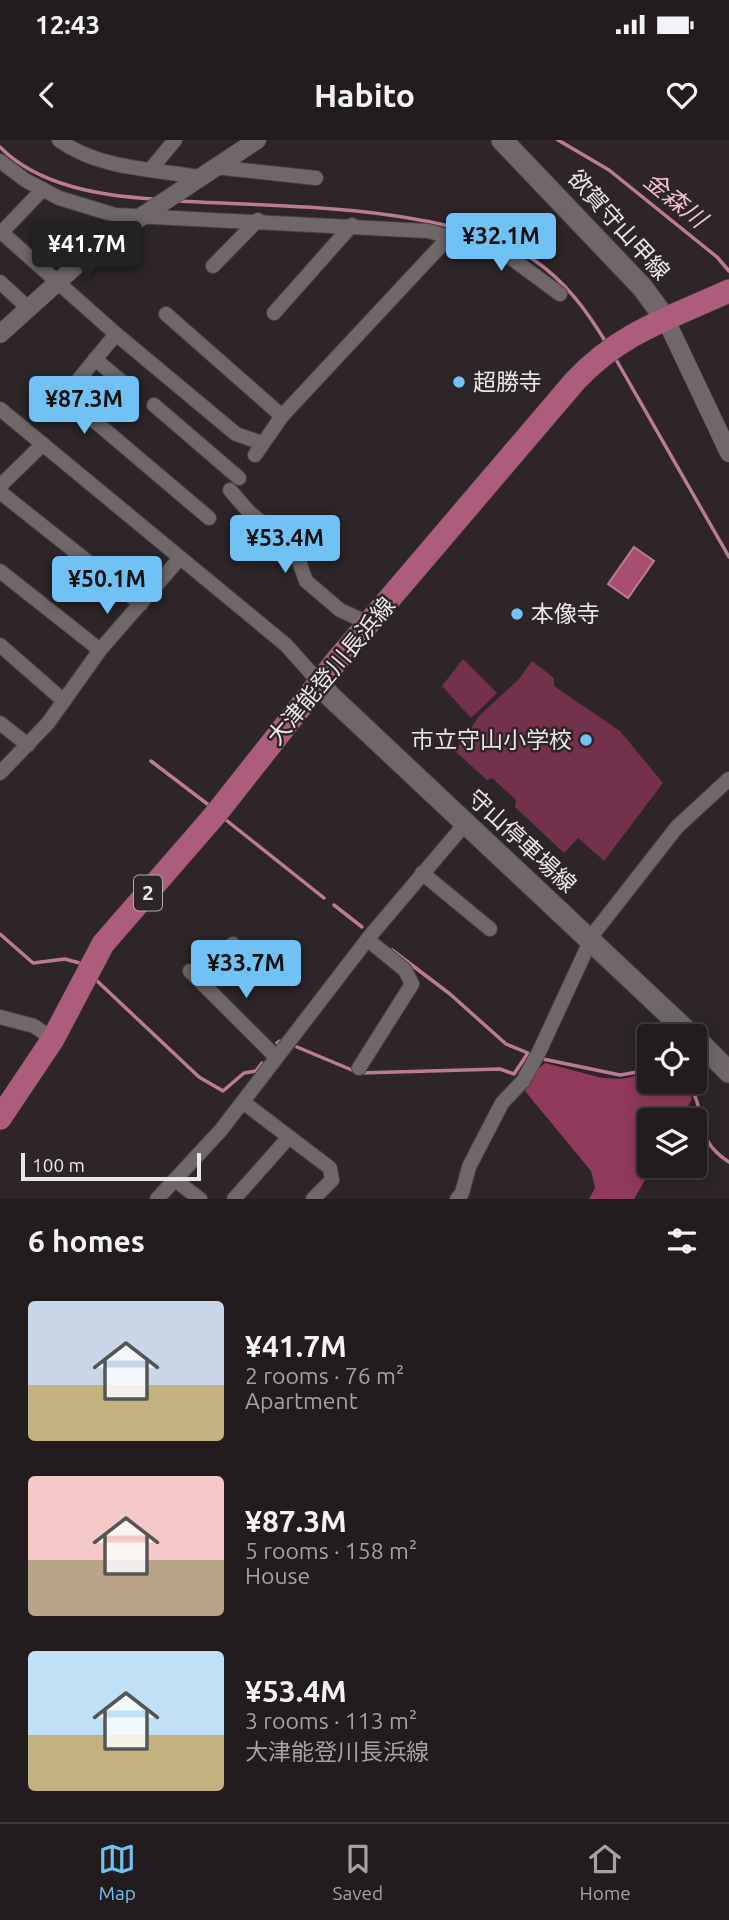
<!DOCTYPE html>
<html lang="en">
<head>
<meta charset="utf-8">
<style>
  body { margin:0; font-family:Ubuntu,"Noto Sans JP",sans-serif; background:#2e292b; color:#f1f3f6; height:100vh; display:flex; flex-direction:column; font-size:26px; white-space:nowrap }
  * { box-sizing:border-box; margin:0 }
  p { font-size:23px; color:#a2a1a4 }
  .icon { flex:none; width:38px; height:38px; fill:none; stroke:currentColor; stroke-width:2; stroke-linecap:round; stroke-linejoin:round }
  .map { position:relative; height:1059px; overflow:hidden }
  .panel { display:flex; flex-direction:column; background:#221c1e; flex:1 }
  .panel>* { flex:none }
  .controls { position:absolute; left:637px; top:884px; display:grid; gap:14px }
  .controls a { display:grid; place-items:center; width:70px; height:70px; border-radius:7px; background:#221c1e; box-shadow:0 4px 18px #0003,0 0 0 2px #3f3a3c; font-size:35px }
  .scale { position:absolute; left:21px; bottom:18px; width:180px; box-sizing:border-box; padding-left:7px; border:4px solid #eae5e6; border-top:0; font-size:19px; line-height:24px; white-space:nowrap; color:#eae5e6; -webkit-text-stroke:5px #2d2528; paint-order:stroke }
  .price { position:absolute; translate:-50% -60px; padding:0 16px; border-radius:7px; background:#70c2f4; color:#111; font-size:23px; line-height:46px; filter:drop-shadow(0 2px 4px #0008) }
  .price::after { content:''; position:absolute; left:50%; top:42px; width:21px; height:16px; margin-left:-10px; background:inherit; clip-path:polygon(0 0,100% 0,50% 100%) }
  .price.current { background:#222; color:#fff }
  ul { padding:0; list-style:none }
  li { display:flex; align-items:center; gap:21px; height:175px; padding:0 28px }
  li span { display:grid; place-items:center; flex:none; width:196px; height:140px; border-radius:7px; color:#555 }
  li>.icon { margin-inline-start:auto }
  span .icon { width:84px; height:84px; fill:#fffc; stroke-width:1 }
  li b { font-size:30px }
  h2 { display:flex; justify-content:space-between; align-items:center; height:84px; padding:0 28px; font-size:30px }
  .status { display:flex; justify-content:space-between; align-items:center; height:49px; padding:0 35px; background:#221c1e; direction:ltr }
  .status svg { height:19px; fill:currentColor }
  header { display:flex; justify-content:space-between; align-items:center; height:91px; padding:0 28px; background:#221c1e; font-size:32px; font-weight:700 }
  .dock { display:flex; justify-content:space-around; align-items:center; height:98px; border-top:2px solid #3f3a3c; background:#221c1e; font-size:19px; color:#a2a1a4 }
  .dock a { display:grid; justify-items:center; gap:4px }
  .dock .current { color:#70c2f4 }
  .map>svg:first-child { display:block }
  .green { fill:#74314b }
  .forest { fill:#903a5c }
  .water { fill:#a74f70; stroke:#bb7c93; stroke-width:2 }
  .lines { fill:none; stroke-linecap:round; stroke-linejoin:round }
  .stream { stroke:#bb7c93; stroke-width:3.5 }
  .minor-casing { stroke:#484243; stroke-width:16 }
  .tertiary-casing { stroke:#484243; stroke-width:19 }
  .secondary-casing { stroke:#484243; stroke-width:23 }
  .primary-casing { stroke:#484243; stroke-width:24 }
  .minor { stroke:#706769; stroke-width:14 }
  .tertiary { stroke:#706769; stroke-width:18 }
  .secondary { stroke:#706769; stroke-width:21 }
  .primary { stroke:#ac5d7c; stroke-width:23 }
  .poi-dot { fill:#70c2f4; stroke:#2d2528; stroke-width:2.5 }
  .labels { text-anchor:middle; stroke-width:5; stroke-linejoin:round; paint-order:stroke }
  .shield { fill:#2d2528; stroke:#b1abad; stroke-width:2 }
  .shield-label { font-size:21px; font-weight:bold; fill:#eae5e6 }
  .street-label { font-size:23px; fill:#eae5e6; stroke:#2d2528 }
  .poi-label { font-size:23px; fill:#eae5e6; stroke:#2d2528; text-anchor:start }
  .water-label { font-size:24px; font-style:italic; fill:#f1bece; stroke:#2d2528 }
</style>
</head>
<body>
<div class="status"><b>12:43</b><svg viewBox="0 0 49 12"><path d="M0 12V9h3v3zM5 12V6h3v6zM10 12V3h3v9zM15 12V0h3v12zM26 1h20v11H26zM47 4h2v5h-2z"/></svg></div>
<header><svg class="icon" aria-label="back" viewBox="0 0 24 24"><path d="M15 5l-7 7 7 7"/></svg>Habito<svg class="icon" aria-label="heart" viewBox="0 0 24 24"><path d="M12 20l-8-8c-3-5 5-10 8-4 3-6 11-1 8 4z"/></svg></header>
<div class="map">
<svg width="729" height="1059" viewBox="0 0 729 1059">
  <rect width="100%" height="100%" fill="#2d2528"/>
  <!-- green -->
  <g class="green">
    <path d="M 463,519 L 497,553 L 471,578 L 442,546 Z"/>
    <path d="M 532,521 L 554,538 L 554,546 L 620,591 L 663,643 L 604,721 L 578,698 L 564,713 L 515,667 L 516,660 L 492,638 L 487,640 L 455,611 L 479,576 L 519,539 Z"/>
  </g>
  <!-- forest -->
  <path class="forest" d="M 545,923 L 602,938 L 621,939 L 649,933 L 649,942 L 685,942 L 692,959 L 680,980 L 649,980 L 649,1026 L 653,1026 L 634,1059 L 589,1059 L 595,1048 L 591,1031 L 525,951 L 533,933 Z"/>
  <!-- water -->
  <path class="water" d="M 634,407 L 654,421 L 628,458 L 608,444 Z"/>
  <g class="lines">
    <!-- stream -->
    <g class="stream">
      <path d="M 558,0 L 609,30 L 717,117 L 729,131"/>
      <path d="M 0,7 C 38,46 102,56 154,59"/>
      <path d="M 179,61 C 281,67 447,64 534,120 C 566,142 587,171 607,204"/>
      <path d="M 614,216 L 729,417"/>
      <path d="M 151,621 L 210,666"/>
      <path d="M 226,680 L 324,758"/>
      <path d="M 334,765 L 362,787"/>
      <path d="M 0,794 L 33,823 L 65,819 L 83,824"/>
      <path d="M 95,839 L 199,937 L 223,951 L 244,933 L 256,931 L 262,923"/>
      <path d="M 277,903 L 280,901"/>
      <path d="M 297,907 L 359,933 L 500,929 L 514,934 L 528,913 L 506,904 L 450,854 L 392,810"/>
      <path d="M 543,919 L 620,935 L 649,930"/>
      <path d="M 688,942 C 709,975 691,998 729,1022"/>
    </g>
    <defs>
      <g id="minor">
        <path d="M 59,0 C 99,29 152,29 199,37"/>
        <path d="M 0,21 L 25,40 L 59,58 L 115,75 L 428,91 L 480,105 L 511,118 L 560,154"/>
        <path d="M 215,27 L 316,38"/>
        <path d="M 151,29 L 175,0"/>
        <path d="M 0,91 L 116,194 L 236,294 L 262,303"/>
        <path d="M 2,92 L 43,49"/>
        <path d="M 213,126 L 258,80"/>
        <path d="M 0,142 L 27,167"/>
        <path d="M 274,173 L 352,85"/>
        <path d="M 166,174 L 282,276"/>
        <path d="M 116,194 L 65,256 L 209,378"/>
        <path d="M 95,219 L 127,246"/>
        <path d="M 154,265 L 239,338"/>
        <path d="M 0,269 L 286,505 L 319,542"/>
        <path d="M 255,315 L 282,276 L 449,97"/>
        <path d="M 0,346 L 43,304"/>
        <path d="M 230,350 L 249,372 L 295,410 L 306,441 L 340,470 L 368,483"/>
        <path d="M 0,352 L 141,464"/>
        <path d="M 0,431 L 100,510"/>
        <path d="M 0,505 L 64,561"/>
        <path d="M 0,583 L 28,605"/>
        <path d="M 0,633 L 48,583 L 100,510 L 180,418"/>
        <path d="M 422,733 L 490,789"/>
        <path d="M 190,831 L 276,917"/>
        <path d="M 199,839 L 233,804"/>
        <path d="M 0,877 L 34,886 L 53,899"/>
        <path d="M 359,928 L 412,844 L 405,830 L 368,800"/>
        <path d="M 243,962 L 330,1028 L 332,1040 L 313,1059"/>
        <path d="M 175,1040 L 200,1059"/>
        <path d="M 157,1059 L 221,990 L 370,796 L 465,684"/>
        <path d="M 234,1059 L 289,997"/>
        <path d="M 457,1059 L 462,1053 L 469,1027 L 502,963 L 523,941 L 539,912 L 594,793 L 677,687 L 729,639"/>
      </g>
      <g id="tertiary">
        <path d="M 665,178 L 729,313"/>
        <path d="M 0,194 L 100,104 L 257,0"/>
      </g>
      <g id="secondary">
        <path d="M 502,0 L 642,147 L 665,178"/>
        <path d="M 319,542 L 330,556 L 692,896"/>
        <path d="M 695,898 L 729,932"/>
      </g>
      <path id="primary" d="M 0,978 L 53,899 L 103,804 L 215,675 L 339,518 L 575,241 C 621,192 670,178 729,151"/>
    </defs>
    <!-- minor casing -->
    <use href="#minor" class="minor-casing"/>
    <!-- tertiary casing -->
    <use href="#tertiary" class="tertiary-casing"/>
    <!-- secondary casing -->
    <use href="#secondary" class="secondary-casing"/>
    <!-- primary casing -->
    <use href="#primary" class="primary-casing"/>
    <!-- minor -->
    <use href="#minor" class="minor"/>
    <!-- tertiary -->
    <use href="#tertiary" class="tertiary"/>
    <!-- secondary -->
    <use href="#secondary" class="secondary"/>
    <!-- primary -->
    <use href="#primary" class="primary"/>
  </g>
  <!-- markers -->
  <g class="poi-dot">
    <circle cx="459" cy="242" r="7"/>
    <circle cx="517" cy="474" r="7"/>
    <circle cx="586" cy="600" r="7"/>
  </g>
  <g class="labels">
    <!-- shield labels -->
    <rect class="shield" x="134" y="735.5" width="28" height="35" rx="5"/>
    <g class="shield-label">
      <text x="148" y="760">2</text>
    </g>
    <!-- street labels -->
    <g class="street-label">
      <text transform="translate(619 85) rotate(48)" y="8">欲賀守山甲線</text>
      <text transform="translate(331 531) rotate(-50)" y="8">大津能登川長浜線</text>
      <text transform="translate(522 701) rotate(43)" y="8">守山停車場線</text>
    </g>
    <!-- poi labels -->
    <g class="poi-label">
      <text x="473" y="250">超勝寺</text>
      <text x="531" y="482">本像寺</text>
      <text x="572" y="608" text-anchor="end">市立守山小学校</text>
    </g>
    <!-- water labels -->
    <g class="water-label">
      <text transform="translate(675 60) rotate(39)" y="8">金森川</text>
    </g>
  </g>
</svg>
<div class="controls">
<a><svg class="icon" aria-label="locate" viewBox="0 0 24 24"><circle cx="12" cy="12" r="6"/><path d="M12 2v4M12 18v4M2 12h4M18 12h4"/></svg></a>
<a><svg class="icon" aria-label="layers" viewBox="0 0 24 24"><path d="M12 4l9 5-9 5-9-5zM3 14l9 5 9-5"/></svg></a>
</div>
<div class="scale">100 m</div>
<b class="price" style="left:501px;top:133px">¥32.1M</b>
<b class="price current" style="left:87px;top:141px">¥41.7M</b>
<b class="price" style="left:84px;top:296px">¥87.3M</b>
<b class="price" style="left:285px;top:435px">¥53.4M</b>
<b class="price" style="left:107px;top:476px">¥50.1M</b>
<b class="price" style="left:246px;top:860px">¥33.7M</b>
</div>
<section class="panel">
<h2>6 homes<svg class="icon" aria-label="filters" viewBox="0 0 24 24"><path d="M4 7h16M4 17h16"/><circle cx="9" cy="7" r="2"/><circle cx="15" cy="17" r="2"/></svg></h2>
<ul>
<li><span style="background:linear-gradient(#c9d6e8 60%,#c2b280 0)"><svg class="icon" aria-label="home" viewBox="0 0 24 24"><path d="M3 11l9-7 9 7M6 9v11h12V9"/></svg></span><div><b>¥41.7M</b><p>2 rooms · 76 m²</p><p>Apartment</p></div></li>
<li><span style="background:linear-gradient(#f6c9c9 60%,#b9a48a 0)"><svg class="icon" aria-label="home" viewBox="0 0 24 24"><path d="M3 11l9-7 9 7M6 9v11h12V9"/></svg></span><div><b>¥87.3M</b><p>5 rooms · 158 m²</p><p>House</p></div></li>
<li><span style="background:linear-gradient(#bfe0f5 60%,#c2b280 0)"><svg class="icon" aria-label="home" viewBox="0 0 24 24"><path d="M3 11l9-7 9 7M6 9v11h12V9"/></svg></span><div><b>¥53.4M</b><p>3 rooms · 113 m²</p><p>大津能登川長浜線</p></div></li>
</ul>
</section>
<nav class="dock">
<a class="current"><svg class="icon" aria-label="map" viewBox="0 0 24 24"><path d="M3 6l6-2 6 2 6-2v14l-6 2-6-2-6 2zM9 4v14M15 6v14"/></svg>Map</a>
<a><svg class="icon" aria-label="saved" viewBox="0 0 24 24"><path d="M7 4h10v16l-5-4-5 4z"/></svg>Saved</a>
<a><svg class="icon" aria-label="home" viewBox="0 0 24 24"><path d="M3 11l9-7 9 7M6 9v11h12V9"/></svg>Home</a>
</nav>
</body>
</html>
